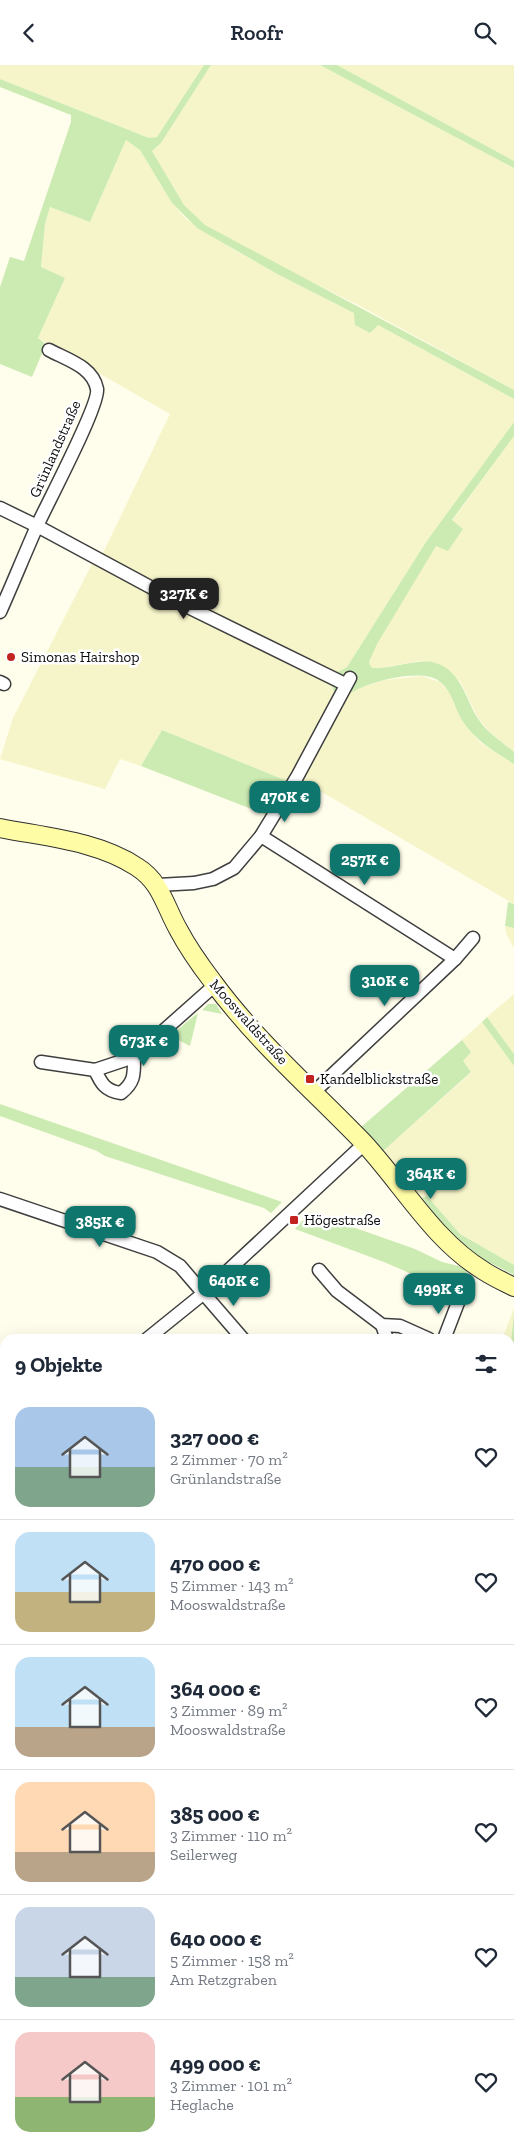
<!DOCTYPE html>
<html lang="de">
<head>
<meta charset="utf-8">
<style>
  body { margin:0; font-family:"Zilla Slab",serif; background:#f2f2f3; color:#1f2937; height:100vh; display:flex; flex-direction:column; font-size:19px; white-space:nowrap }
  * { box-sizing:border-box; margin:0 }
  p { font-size:16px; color:#747a83 }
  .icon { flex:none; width:28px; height:28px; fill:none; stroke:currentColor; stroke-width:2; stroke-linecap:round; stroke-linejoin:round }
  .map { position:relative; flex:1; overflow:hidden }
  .drawer { position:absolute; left:0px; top:1269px; width:515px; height:821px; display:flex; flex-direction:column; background:#fff; border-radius:15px 15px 0 0; box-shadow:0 5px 20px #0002 }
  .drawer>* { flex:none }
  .price { position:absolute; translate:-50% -42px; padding:0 11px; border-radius:10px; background:#0f766e; color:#fff; font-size:16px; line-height:32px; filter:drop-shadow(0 1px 2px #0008) }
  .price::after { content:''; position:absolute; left:50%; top:30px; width:15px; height:11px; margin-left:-8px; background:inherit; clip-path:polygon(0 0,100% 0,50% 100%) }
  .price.active { background:#222; color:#fff }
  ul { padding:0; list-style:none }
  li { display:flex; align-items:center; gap:15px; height:125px; padding:0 15px }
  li+li { border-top:1px solid #e0e1e3 }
  li span { display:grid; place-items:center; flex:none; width:140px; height:100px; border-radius:15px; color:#555 }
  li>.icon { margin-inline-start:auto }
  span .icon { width:60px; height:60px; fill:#fffc; stroke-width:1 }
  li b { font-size:21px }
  h2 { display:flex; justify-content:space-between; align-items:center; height:60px; padding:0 15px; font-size:21px }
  header { display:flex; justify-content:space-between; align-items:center; height:65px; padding:0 15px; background:#fff; font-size:22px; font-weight:600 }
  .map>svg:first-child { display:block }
  .farmland { fill:#f6f5ca }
  .green { fill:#ccebb3 }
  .forest { fill:#aedc92 }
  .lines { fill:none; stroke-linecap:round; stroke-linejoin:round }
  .stream { stroke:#3186d3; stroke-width:4 }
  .street-casing { stroke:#3f3f3f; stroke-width:15 }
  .secondary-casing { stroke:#2e2e2e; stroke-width:20 }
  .highway-casing { stroke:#1d1d1d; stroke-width:26 }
  .street { stroke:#fff; stroke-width:12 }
  .secondary { stroke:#fffca6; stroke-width:18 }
  .highway { stroke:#fbaa4d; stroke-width:24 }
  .poi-dot { fill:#c2231e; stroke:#fff; stroke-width:2 }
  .labels { text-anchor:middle; stroke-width:5; stroke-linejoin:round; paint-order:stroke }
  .street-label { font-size:15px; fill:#0c0c0c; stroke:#fff }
  .poi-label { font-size:15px; fill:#0c0c0c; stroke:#fff; text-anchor:start }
</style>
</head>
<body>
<header><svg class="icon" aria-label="back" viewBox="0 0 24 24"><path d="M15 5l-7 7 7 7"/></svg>Roofr<svg class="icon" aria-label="search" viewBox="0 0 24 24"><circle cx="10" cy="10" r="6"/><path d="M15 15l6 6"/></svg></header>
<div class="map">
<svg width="514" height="2089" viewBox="0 0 514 2089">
  <rect width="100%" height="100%" fill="#fffdeb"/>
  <!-- farmland -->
  <g class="farmland">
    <path d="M 0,0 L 204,0 L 157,72 L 149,73 L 0,14 Z"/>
    <path d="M 211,0 L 320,0 L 514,103 L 514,325 L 360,241 L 271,197 L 205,160 L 192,149 L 184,140 L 152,86 L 161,78 Z"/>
    <path d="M 337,0 L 514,0 L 514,96 L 420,45 Z"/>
    <path d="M 126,75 L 140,85 L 172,138 L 186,154 L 231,183 L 279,210 L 378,260 L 514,334 L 514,357 L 426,477 L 347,602 L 340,606 L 333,607 L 136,510 L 102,490 L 170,349 L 38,273 L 65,213 L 41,203 L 45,159 L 50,142 L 90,157 Z"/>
    <path d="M 514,371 L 514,687 L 490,667 L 478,653 L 461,618 L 455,611 L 439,600 L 419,596 L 375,604 L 371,602 L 369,597 L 376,579 L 436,480 L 463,464 L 452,456 Z"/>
    <path d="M 94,495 L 331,618 L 334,627 L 287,716 L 162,665 L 141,701 L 120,694 L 105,724 L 0,694 L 13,653 Z"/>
    <path d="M 422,611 L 440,617 L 453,632 L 461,653 L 470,666 L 481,678 L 514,699 L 514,839 L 303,716 L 345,632 L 353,625 L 385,615 Z"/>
    <path d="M 505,861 L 514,863 L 514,883 L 506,868 Z"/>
    <path d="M 514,929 L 514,989 L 487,952 Z"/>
    <path d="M 482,957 L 514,1001 L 514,1200 L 460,1169 L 427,1131 L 418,1135 L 382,1087 L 471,1008 L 462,996 L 471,987 L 462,975 Z"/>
    <path d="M 514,1243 L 514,1248 L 510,1286 L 510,1274 L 502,1274 Z"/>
  </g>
  <!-- green -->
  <g class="green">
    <path d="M 204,0 L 211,0 L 161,78 L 152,86 L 184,140 L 205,160 L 514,325 L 514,334 L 378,260 L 370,268 L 355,260 L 354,248 L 279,210 L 197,163 L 172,138 L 140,85 L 126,75 L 90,157 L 50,142 L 45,159 L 41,202 L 65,213 L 38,273 L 46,279 L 32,312 L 0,299 L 0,222 L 10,192 L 24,196 L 71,57 L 71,50 L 0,22 L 0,14 L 149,73 L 157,72 Z"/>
    <path d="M 320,0 L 337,0 L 514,96 L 514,103 Z"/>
    <path d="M 514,357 L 514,371 L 452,455 L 463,464 L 448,486 L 436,481 L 377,579 L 369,597 L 371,602 C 381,607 414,594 432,597 C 460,603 465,632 477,652 C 486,667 501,676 514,687 L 514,699 C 494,686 475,676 462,655 C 454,642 453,627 439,616 C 421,602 361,618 345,632 L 303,716 L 292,709 L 334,627 L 331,618 L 136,510 L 333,607 L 340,606 L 347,602 L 426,477 Z"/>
    <path d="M 162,665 L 287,716 L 267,750 L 141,701 Z"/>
    <path d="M 508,837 L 514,839 L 514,863 L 505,861 Z"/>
    <path d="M 208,939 L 216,939 L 222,949 L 202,945 Z"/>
    <path d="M 198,948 L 190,981 L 170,971 L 194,951 Z"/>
    <path d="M 487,952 L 514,989 L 514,1001 L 482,957 Z"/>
    <path d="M 462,975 L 471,987 L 463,996 L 471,1007 L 382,1087 L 360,1063 Z"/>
    <path d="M 0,1039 L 282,1137 L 271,1148 L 264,1143 L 105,1091 L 97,1086 L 0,1051 Z"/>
    <path d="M 427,1131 L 460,1169 L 514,1200 L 514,1210 L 465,1185 L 418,1135 Z"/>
    <path d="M 310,1147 L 415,1184 L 442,1197 L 463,1202 L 473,1216 L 465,1232 L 384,1197 L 295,1164 Z"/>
    <path d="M 514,1248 L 514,1672 L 510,1681 L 510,1286 Z"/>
    <path d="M 514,1798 L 514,1971 L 510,1968 L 510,1807 Z"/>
  </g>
  <!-- forest -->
  <g class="forest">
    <path d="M 5,1694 L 5,2085 L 316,2085 L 314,2089 L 0,2089 L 0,1696 Z"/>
    <path d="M 510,1968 L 514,1971 L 514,2089 L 375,2089 L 376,2085 L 510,2085 Z"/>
  </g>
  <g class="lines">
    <!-- stream -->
    <g class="stream">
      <path d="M 0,1897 L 5,1898"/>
      <path d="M 510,1989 L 514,1991"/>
      <path d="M 510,2063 L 514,2065"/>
    </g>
    <defs>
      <g id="street">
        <path d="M 0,443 L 37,461 L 180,538 L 345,619"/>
        <path d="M 0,547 C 13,518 25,488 38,459 C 47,439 100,339 97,324 C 93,302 68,295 49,285"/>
        <path d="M 0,617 L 4,619"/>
        <path d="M 261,771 L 455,894"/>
        <path d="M 158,820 L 194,818 L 213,814 L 234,803 L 261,771 L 297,712 L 350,613"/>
        <path d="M 41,997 L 95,1005 L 134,992 L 215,920"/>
        <path d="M 95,1005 C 101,1018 105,1026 121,1028 C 135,1017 134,1009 134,992"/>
        <path d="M 314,1027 L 455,894 L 473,873"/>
        <path d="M 0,1134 L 157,1187 L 180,1201 L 243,1274"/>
        <path d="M 319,1205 L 337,1226 L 382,1260 L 400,1261 L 429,1274"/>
        <path d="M 382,1260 L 387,1274"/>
        <path d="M 147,1274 L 204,1228 L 364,1079"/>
        <path d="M 444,1274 L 459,1235"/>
        <path d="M 0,1357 L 5,1356"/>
        <path d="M 0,1454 L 5,1456"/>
        <path d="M 0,1522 L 5,1524"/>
      </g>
      <path id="secondary" d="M 0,763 C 45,772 98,776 137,802 C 161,817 165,841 178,864 C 188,883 200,900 213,917 C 256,976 313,1025 363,1077 C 403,1120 433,1175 484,1206 C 493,1212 504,1217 514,1222"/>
      <g id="highway">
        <path d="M 510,1714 L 514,1704"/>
        <path d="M 510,1775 L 514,1766"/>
        <path d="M 335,2089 L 337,2085"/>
        <path d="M 362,2089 L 364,2085"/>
      </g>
    </defs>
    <!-- street casing -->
    <use href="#street" class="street-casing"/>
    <!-- secondary casing -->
    <use href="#secondary" class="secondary-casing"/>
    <!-- highway casing -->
    <use href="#highway" class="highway-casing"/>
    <!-- street -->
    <use href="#street" class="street"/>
    <!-- secondary -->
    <use href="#secondary" class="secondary"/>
    <!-- highway -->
    <use href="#highway" class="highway"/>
  </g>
  <!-- markers -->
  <g class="poi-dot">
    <circle cx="11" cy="592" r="5"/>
    <rect x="305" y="1009" width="10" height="10" rx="2.5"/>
    <rect x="289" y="1150" width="10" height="10" rx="2.5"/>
  </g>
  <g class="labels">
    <!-- street labels -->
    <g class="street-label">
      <text transform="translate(55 384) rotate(-66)" y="5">Grünlandstraße</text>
      <text transform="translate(249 957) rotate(48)" y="5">Mooswaldstraße</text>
    </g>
    <!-- poi labels -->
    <g class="poi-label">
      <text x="21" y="597">Simonas Hairshop</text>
      <text x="320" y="1019">Kandelblickstraße</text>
      <text x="304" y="1160">Högestraße</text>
    </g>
  </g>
</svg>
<b class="price active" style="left:184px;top:555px">327K €</b>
<b class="price" style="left:285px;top:758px">470K €</b>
<b class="price" style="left:365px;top:821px">257K €</b>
<b class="price" style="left:385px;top:942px">310K €</b>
<b class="price" style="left:144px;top:1002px">673K €</b>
<b class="price" style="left:431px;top:1135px">364K €</b>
<b class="price" style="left:100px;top:1183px">385K €</b>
<b class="price" style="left:234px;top:1242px">640K €</b>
<b class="price" style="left:439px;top:1250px">499K €</b>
<section class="drawer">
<h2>9 Objekte<svg class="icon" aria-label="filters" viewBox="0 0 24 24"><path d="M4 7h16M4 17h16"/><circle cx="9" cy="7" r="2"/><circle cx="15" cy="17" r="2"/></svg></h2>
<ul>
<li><span style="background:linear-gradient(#a9c7e8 60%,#7fa58c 0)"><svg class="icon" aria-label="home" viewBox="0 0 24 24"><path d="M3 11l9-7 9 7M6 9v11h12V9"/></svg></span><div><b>327 000 €</b><p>2 Zimmer · 70 m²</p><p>Grünlandstraße</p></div><svg class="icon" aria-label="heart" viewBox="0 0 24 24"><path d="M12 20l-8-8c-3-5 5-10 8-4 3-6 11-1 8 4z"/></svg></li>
<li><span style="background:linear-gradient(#bfe0f5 60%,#c2b280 0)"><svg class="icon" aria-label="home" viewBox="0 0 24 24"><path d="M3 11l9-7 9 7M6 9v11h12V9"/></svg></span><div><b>470 000 €</b><p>5 Zimmer · 143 m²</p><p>Mooswaldstraße</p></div><svg class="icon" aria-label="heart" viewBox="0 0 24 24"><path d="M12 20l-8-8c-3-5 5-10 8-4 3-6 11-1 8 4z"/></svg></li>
<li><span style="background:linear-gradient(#bfe0f5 70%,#b9a48a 0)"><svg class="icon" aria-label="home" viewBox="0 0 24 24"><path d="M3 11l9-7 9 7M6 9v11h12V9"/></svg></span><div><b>364 000 €</b><p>3 Zimmer · 89 m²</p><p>Mooswaldstraße</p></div><svg class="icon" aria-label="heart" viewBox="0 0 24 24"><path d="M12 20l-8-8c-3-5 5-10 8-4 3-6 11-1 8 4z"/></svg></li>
<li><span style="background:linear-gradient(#ffd9b3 70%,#b9a48a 0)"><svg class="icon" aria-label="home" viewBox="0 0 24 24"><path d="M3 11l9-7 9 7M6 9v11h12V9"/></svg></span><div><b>385 000 €</b><p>3 Zimmer · 110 m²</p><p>Seilerweg</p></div><svg class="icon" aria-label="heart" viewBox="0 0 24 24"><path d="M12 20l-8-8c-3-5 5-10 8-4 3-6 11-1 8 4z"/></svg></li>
<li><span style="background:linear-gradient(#c9d6e8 70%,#7fa58c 0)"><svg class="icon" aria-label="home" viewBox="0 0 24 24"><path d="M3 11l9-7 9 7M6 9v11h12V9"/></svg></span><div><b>640 000 €</b><p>5 Zimmer · 158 m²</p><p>Am Retzgraben</p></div><svg class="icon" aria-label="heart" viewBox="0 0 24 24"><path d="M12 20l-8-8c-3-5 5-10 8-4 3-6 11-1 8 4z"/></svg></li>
<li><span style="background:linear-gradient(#f6c9c9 65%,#8fb573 0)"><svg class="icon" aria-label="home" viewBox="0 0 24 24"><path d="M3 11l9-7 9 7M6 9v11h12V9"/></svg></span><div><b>499 000 €</b><p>3 Zimmer · 101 m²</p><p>Heglache</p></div><svg class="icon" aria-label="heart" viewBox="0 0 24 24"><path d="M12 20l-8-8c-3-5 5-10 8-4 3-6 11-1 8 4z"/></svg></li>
</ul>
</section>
</div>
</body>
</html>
